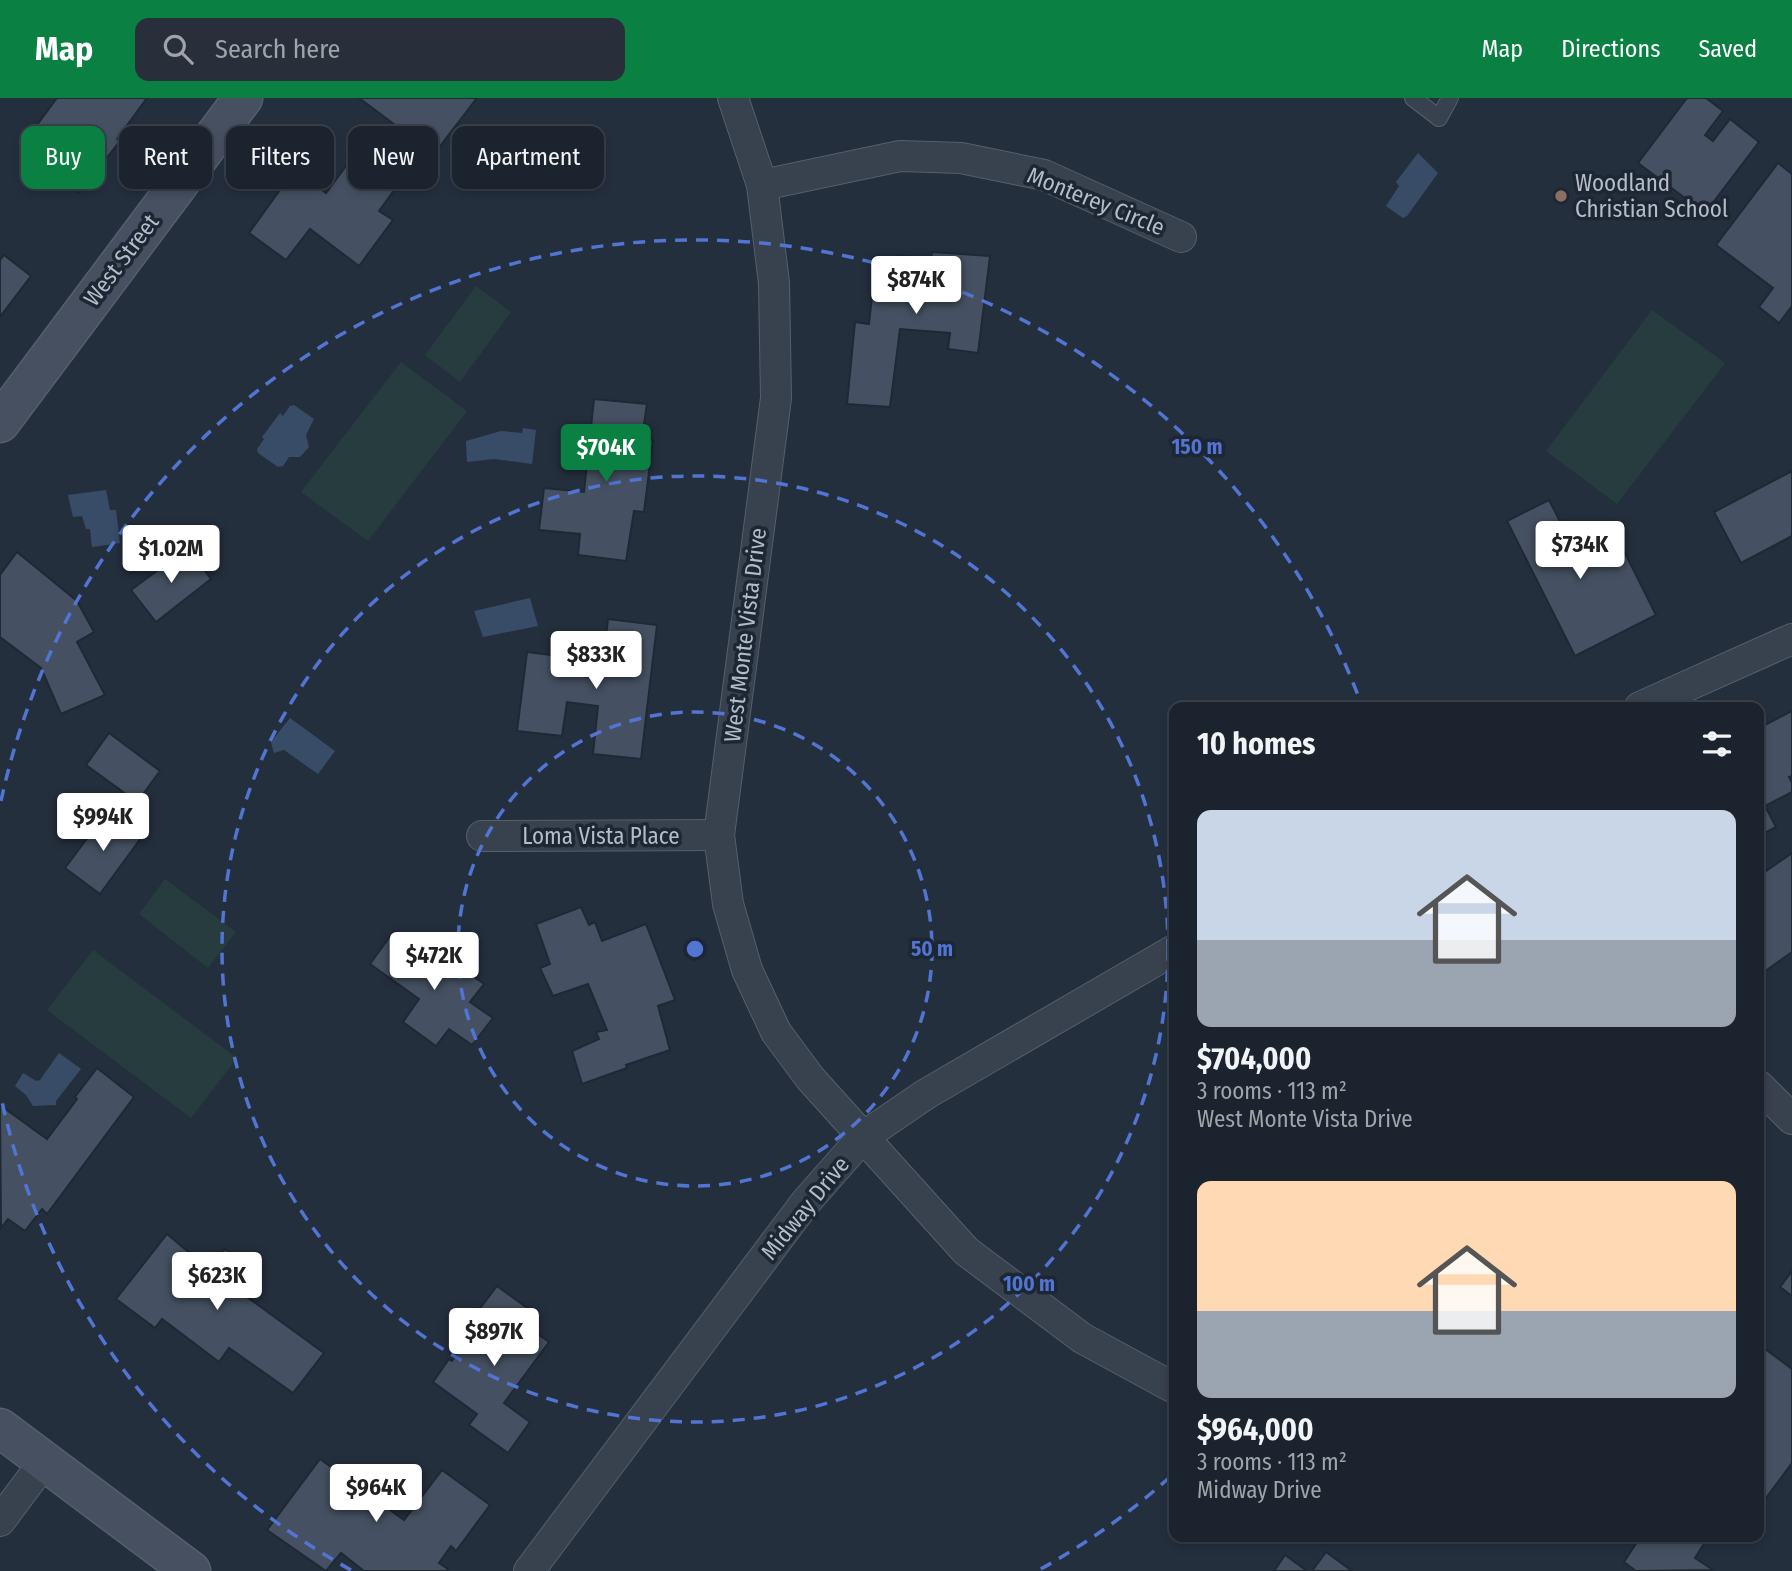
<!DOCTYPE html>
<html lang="en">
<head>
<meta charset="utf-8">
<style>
  body { margin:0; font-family:"Fira Sans Condensed",sans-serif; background:#282f3a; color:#f1f3f6; height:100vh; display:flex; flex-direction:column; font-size:26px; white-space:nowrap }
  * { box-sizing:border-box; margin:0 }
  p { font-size:23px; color:#a0a4aa }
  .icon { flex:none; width:38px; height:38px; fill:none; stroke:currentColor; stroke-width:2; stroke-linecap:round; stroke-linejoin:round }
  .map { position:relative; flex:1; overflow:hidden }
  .panel { position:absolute; left:1169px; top:604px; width:595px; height:840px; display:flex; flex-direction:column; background:#1b232e; border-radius:14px; box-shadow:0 4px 10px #0003,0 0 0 2px #39404a }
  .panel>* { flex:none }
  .guide { position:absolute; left:21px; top:28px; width:665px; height:63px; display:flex; gap:14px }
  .price { position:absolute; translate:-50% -60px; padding:0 16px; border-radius:7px; background:#fff; color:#222; font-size:23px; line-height:46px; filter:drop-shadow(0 2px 4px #0008) }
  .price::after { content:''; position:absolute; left:50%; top:42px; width:21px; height:16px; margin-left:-10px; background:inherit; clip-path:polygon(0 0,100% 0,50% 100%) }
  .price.on { background:#0b8043; color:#fff }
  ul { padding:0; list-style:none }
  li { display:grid; align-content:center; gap:14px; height:371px; padding:0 28px }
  li span { display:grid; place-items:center; height:217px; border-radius:14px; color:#555 }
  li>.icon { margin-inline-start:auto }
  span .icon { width:126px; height:126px; fill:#fffc; stroke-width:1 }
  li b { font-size:30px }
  h2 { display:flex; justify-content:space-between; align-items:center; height:84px; padding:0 28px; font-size:30px }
  .chip { padding:0 24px; border-radius:14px; background:#1b232e; box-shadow:0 4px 10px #0003,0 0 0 2px #39404a; font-size:24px; line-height:63px }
  .chip.on { background:#0b8043; color:#fff }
  header { display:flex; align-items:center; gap:42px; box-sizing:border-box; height:98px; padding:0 35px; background:#0b8043; color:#fff }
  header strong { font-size:33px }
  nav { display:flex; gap:38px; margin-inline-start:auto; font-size:24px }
  .search { width:490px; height:63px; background:#282f3a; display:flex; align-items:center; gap:18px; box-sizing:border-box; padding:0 24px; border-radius:14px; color:#a0a4aa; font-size:26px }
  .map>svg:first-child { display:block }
  .green { fill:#263c3f }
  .water { fill:#394c67 }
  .building { fill:#455162; stroke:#1f2835; stroke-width:2 }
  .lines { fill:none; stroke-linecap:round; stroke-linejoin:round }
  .lane-casing { stroke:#565f6c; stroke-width:18 }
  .street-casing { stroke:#565f6c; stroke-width:32 }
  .secondary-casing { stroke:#565f6c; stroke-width:41 }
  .lane { stroke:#38414e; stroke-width:16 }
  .street { stroke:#38414e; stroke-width:30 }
  .secondary { stroke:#465061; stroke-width:38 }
  .ring { fill:none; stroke:#5274d3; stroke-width:3.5; stroke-dasharray:12 9 }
  .education-dot { fill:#8d6e63; stroke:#1d2633; stroke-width:2.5 }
  .labels { text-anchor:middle; stroke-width:7; stroke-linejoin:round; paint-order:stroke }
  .poi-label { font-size:23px; fill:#b4bcc9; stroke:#1d2633; text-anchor:start }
  .street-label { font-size:23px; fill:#b4bcc9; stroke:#1d2633 }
  .centre { fill:#5274d3; stroke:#1d2633; stroke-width:3.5 }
  .ring-label { font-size:21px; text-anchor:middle; font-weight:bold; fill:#5274d3; stroke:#1d2633; stroke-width:7; stroke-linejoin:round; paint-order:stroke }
</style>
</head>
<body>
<header>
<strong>Map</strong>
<div class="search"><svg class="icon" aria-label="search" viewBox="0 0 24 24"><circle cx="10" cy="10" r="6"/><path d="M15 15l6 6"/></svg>Search here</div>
<nav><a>Map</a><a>Directions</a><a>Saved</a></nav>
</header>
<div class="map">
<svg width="1792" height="1473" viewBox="0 0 1792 1473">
  <rect width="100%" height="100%" fill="#242f3e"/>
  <!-- green -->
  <g class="green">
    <path d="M 476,188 L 511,214 L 460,284 L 425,257 Z"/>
    <path d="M 1652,212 L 1725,265 L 1617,406 L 1546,353 Z"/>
    <path d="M 401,264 L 467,313 L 368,443 L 301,394 Z"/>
    <path d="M 165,781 L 236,834 L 208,870 L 139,816 Z"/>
    <path d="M 93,852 L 237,960 L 191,1020 L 47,912 Z"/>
  </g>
  <!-- water -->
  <g class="water">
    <path d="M 1418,55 L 1438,75 L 1407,118 L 1403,120 L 1386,108 L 1399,88 L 1396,84 Z"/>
    <path d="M 294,307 L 314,321 L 306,337 L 309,349 L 300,359 L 289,359 L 283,368 L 278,369 L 258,355 L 257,351 L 264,341 L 262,339 L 280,315 L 283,318 L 290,308 Z"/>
    <path d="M 523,330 L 536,332 L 532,366 L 494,361 L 467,364 L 466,343 L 501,333 L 522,335 Z"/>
    <path d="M 106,392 L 110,412 L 116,412 L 120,445 L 92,449 L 90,431 L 86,431 L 82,418 L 73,419 L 68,397 Z"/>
    <path d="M 530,500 L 538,528 L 483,539 L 474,513 Z"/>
    <path d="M 290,620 L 335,653 L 318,676 L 284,652 L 274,655 L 271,644 Z"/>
    <path d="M 59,955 L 81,971 L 56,1003 L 56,1007 L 33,1008 L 26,997 L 15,988 L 23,975 L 36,983 L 40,982 Z"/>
  </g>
  <!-- building -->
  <g class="building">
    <path d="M 57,0 L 147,0 L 117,41 L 120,43 L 79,95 L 48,73 L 66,48 L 37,27 Z"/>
    <path d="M 359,0 L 477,0 L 434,56 Z"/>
    <path d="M 1687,0 L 1706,0 L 1723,13 L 1705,37 L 1713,43 L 1730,21 L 1759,44 L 1705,115 L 1638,65 Z"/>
    <path d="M 360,49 L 403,80 L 379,113 L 393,122 L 359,168 L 310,131 L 286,162 L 249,135 L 295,71 L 326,95 Z"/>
    <path d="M 1778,65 L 1792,76 L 1792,208 L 1779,225 L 1759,209 L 1773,190 L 1716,147 Z"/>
    <path d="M 932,154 L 990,158 L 978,255 L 948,251 L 950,235 L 900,231 L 890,309 L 847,306 L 855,224 L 869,226 L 876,160 L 897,163 L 897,157 L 931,162 Z"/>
    <path d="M 4,157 L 31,178 L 0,219 L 0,162 Z"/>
    <path d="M 594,301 L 647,306 L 642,340 L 653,342 L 644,414 L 634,413 L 626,463 L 578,457 L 580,436 L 539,432 L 544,390 L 584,394 Z"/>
    <path d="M 1792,373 L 1792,438 L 1741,465 L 1714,414 Z"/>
    <path d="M 1549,402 L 1577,456 L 1596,447 L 1604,461 L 1623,451 L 1656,517 L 1575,558 L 1507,423 Z"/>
    <path d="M 188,450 L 211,481 L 156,524 L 131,492 Z"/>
    <path d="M 17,454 L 77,503 L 94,534 L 77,544 L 105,597 L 61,616 L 41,570 L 0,539 L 0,477 Z"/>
    <path d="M 608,521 L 657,527 L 641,661 L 593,656 L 598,608 L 567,604 L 562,638 L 517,633 L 527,554 L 567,559 L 564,576 L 601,580 Z"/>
    <path d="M 1792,613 L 1792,678 L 1789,679 L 1792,685 L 1792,694 L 1765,708 L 1776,729 L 1759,738 L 1759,630 Z"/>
    <path d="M 109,635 L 160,673 L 137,704 L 86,667 Z"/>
    <path d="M 107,714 L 141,740 L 100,796 L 65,770 Z"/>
    <path d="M 1792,755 L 1792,854 L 1764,874 L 1759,867 L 1759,778 Z"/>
    <path d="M 581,809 L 589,827 L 595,824 L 602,843 L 646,826 L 675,902 L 658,908 L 670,952 L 626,967 L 627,970 L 582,986 L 572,953 L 599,941 L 596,934 L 607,932 L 588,886 L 553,898 L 540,870 L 550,866 L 536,826 Z"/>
    <path d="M 394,833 L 443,869 L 449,861 L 484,886 L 470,904 L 493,920 L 472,947 L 449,931 L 436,948 L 403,924 L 419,901 L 370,866 Z"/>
    <path d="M 97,970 L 134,999 L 47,1116 L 42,1111 L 25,1133 L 8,1121 L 1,1130 L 0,1007 L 47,1041 L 77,1001 L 75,999 Z"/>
    <path d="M 167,1136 L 210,1172 L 225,1151 L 251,1171 L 236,1191 L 324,1255 L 293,1295 L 229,1250 L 219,1264 L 162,1221 L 155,1230 L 116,1201 Z"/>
    <path d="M 1792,1173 L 1792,1198 L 1780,1189 Z"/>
    <path d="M 497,1188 L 530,1212 L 521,1224 L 549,1244 L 504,1305 L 530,1324 L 508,1355 L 469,1327 L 477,1316 L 433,1284 L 449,1261 L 452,1263 L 485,1218 L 478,1213 Z"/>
    <path d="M 1761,1248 L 1792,1271 L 1792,1365 L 1766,1400 L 1759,1395 L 1759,1250 Z"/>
    <path d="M 320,1361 L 404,1422 L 442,1372 L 490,1407 L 456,1453 L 451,1448 L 439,1465 L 448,1471 L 446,1473 L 364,1473 L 341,1455 L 326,1473 L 267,1432 Z"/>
    <path d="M 1641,1438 L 1709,1438 L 1695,1460 L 1713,1472 L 1636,1473 L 1624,1464 Z"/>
    <path d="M 1326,1454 L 1352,1473 L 1312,1473 Z"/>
    <path d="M 1285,1457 L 1307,1473 L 1274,1473 Z"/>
  </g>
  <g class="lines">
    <defs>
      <path id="lane" d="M 1413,0 L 1439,20 L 1450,0"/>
      <g id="street">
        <path d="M 733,0 L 762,87 L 774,185 L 776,300 L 719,737 L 728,806 L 747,872 L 776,934 L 810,980 L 966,1153 L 1082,1240 L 1174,1290"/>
        <path d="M 762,87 L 900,58 L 961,60 L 1044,77 L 1181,139"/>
        <path d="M 1640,609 L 1792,541"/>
        <path d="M 482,738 L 719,737"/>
        <path d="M 1759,988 L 1792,1021"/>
        <path d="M 0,1423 L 44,1364"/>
        <path d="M 529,1473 L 805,1105 L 863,1039 L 926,996 L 1174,852"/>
      </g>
      <g id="secondary">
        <path d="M 0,325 L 243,0"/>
        <path d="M 0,1330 L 191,1473"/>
      </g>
    </defs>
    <!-- lane casing -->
    <use href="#lane" class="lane-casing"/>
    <!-- street casing -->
    <use href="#street" class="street-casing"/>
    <!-- secondary casing -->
    <use href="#secondary" class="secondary-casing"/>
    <!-- lane -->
    <use href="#lane" class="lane"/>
    <!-- street -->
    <use href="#street" class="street"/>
    <!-- secondary -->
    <use href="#secondary" class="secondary"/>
  </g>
  <!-- distance rings -->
  <g class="ring">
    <circle cx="695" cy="851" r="237"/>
    <circle cx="695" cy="851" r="473"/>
    <path d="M1170 1379A710 710 0 0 1 1039 1472M351 1472A710 710 0 0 1 1 999M1 703A710 710 0 0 1 1362 608"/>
  </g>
  <!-- markers -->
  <circle class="education-dot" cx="1561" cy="98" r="7"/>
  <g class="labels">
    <!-- poi labels -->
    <g class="poi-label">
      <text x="1575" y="93">Woodland<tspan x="1575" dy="26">Christian School</tspan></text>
    </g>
    <!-- street labels -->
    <g class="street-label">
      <text transform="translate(1096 103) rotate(22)" y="8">Monterey Circle</text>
      <text transform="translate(121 162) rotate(-53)" y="8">West Street</text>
      <text transform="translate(745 537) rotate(-83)" y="8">West Monte Vista Drive</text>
      <text x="601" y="746">Loma Vista Place</text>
      <text transform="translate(805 1110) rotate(-51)" y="8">Midway Drive</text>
    </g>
  </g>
  <circle cx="695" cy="851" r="10" class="centre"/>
  <g class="ring-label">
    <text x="1197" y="356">150 m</text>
    <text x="932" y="858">50 m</text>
    <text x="1029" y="1193">100 m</text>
  </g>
</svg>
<b class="price" style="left:916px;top:218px">$874K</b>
<b class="price on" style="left:606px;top:386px">$704K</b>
<b class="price" style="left:1580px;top:483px">$734K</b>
<b class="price" style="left:171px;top:487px">$1.02M</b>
<b class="price" style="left:596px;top:593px">$833K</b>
<b class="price" style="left:103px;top:755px">$994K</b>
<b class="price" style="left:434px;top:894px">$472K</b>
<b class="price" style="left:217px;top:1214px">$623K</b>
<b class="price" style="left:494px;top:1270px">$897K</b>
<b class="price" style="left:376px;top:1426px">$964K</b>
<div class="guide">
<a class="chip on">Buy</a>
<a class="chip">Rent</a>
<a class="chip">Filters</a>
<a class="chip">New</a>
<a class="chip">Apartment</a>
</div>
<section class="panel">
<h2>10 homes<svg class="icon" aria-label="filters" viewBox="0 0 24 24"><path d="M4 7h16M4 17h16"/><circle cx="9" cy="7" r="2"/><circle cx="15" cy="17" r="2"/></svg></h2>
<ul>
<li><span style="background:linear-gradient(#c9d6e8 60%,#9aa5b1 0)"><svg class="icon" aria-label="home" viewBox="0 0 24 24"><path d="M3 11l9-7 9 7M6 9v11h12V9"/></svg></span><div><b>$704,000</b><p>3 rooms · 113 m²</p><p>West Monte Vista Drive</p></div></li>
<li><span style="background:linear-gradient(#ffd9b3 60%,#9aa5b1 0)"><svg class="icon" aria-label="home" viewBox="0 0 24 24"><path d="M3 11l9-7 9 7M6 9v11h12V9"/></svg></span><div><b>$964,000</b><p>3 rooms · 113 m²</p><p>Midway Drive</p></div></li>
</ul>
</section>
</div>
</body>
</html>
